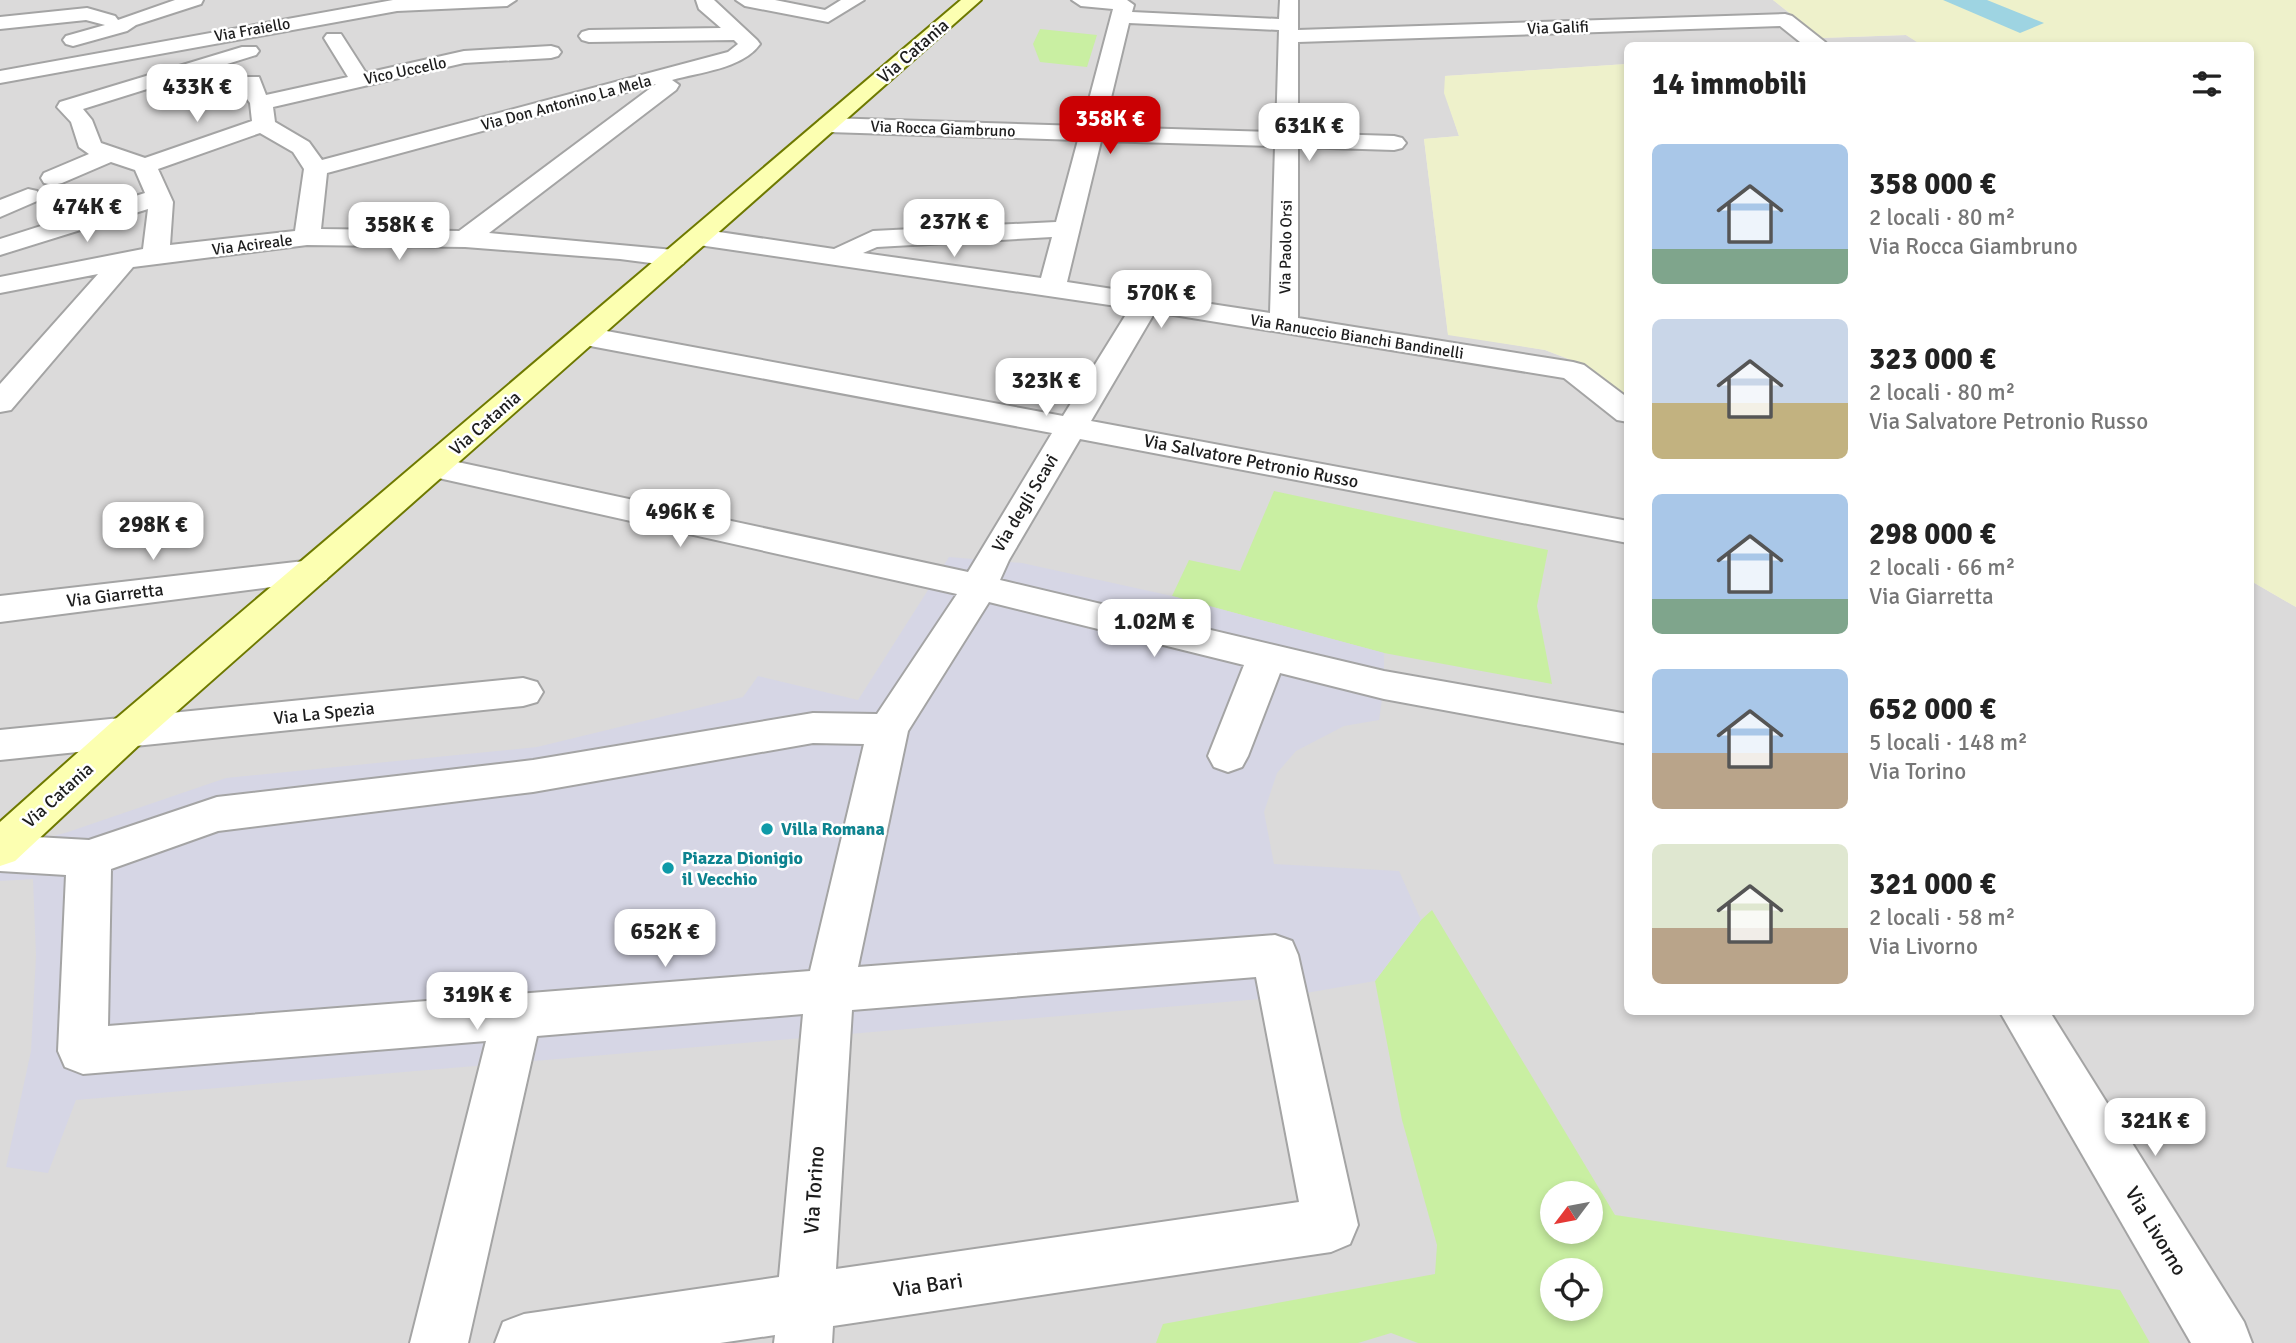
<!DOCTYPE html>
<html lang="it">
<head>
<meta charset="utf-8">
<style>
  body { margin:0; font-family:Signika,sans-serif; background:#f2f2f2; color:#222; height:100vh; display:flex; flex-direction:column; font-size:26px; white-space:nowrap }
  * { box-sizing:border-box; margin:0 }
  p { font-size:23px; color:#767676 }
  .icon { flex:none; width:38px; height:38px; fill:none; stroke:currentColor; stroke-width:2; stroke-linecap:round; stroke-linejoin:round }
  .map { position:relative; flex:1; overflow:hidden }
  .sheet { position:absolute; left:1624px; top:42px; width:630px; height:973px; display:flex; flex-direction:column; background:#fff; border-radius:10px; box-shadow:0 4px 10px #0003 }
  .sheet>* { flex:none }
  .needle { width:46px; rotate:238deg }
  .controls { position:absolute; left:1540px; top:1181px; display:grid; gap:14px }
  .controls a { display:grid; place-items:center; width:63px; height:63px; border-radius:50%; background:#fff; box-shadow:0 4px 10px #0003; font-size:35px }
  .price { position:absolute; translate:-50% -60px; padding:0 16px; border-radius:14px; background:#fff; color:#222; font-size:23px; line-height:46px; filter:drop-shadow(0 2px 4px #0008) }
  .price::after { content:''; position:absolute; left:50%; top:42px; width:21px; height:16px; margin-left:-10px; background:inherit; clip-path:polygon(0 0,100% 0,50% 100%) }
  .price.current { background:#cb0003; color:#fff }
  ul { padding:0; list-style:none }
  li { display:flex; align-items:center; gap:21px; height:175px; padding:0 28px }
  li span { display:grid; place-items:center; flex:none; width:196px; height:140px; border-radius:10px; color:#555 }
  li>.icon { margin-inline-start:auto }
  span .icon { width:84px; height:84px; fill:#fffc; stroke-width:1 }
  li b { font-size:30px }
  h2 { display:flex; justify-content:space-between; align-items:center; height:84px; padding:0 28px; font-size:30px }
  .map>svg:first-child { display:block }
  .residential { fill:#dbdada; fill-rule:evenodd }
  .farmland { fill:#eef1cb }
  .grass { fill:#c9efa2; fill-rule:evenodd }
  .plaza { fill:#d6d6e5 }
  .water { fill:#9ed4e2 }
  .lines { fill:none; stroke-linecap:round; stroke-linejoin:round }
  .street-casing { stroke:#a4a4a4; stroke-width:4 }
  .secondary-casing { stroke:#6e7900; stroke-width:4 }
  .street { fill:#fff; fill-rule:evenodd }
  .secondary { fill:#fcffb1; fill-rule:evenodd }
  .culture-dot { fill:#0f9aa8; stroke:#fff; stroke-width:2.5 }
  .labels { text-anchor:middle; stroke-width:5; stroke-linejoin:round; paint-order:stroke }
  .far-street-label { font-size:16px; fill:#1d1d1d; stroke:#fff }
  .street-label { font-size:18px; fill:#1d1d1d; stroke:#fff }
  .culture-label { font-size:18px; font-weight:bold; fill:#0d838f; stroke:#fff; text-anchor:start }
  .near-street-label { font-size:21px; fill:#1d1d1d; stroke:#fff }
</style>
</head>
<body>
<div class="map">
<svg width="2296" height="1343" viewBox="0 0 2296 1343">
  <rect width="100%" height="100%" fill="#f0ebe2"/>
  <!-- residential -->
  <path class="residential" d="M 0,0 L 1773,0 L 1821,38 L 1906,35 L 1923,45 L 1628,46 L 1627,64 L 1445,76 L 1445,93 L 1459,136 L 1424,139 L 1448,334 L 1545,350 L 1579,363 L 1627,400 L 1628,1012 L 2250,1012 L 2251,581 L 2296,607 L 2296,1343 L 0,1343 ZM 1552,1194 L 1591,1194 L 1591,1232 L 1552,1232 ZM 1552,1270 L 1591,1270 L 1591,1309 L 1552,1309 Z"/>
  <!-- farmland -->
  <g class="farmland">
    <path d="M 1773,0 L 2296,0 L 2296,607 L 2251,581 L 2250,46 L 1923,46 L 1906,35 L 1821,38 Z"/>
    <path d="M 1627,64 L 1627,400 L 1579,363 L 1545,350 L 1448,335 L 1424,139 L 1459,136 L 1444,93 L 1445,76 Z"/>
  </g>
  <!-- grass -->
  <g class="grass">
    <path d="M 1040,29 L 1097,35 L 1087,67 L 1040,62 L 1033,44 Z"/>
    <path d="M 1274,491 L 1548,550 L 1537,606 L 1552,684 L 1384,653 L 1172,596 L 1189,560 L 1240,571 Z"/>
    <path d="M 1432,910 L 1615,1215 L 2120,1290 L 2150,1343 L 1418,1343 L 1391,1333 L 1358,1343 L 1156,1343 L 1163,1324 L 1435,1274 L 1437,1245 L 1402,1120 L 1375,981 L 1421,920 ZM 1552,1194 L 1591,1194 L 1591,1232 L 1552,1232 ZM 1552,1270 L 1591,1270 L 1591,1309 L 1552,1309 Z"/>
  </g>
  <!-- plaza -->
  <path class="plaza" d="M 949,557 L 1022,563 L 1172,596 L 1384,653 L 1384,685 L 1379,720 L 1344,726 L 1296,751 L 1277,773 L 1264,812 L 1274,864 L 1399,871 L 1421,920 L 1375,981 L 1283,997 L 76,1100 L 48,1173 L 6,1167 L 31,1051 L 36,956 L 33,879 L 0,881 L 0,851 L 68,832 L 226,778 L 537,747 L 743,697 L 758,676 L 858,700 Z"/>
  <!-- water -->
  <path class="water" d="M 1943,0 L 1987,0 L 2044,23 L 2020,33 Z"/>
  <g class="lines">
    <defs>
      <g id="street">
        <path d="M 175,0 L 203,0 L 201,4 L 136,25 L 127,31 L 73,46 L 66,44 L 63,40 L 66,36 L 105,25 L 86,20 L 0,29 L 0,17 L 87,8 L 115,16 L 118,20 Z"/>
        <path d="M 393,0 L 516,0 L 507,6 L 397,11 L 0,83 L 0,71 Z"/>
        <path d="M 696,0 L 714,0 L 757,40 L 760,44 C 742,69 700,72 672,80 L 679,85 L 676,90 L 489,233 L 674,250 L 683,252 L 687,258 L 683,264 L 674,266 L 620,259 L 465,247 L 307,245 L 133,267 L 11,410 L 0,412 L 0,384 L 98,274 L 0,293 L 0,277 L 143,249 L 148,209 L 0,255 L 0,239 L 145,193 L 135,170 L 111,162 L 62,183 L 53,185 L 44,183 L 41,178 L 44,173 L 89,154 L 79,147 L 71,122 L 57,107 L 60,102 L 242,47 L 256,47 L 259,51 L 256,55 L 83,109 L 92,120 L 101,143 L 145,158 L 252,121 L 250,103 L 241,91 L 240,82 L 243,77 L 259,77 L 266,95 L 348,77 L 324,38 L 327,34 L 341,34 L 366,73 L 464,51 L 551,46 L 558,48 L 561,52 L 558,56 L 551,58 L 464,63 L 273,107 L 275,122 L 309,142 L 322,160 L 728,52 L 738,44 L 734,40 L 589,42 L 582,40 L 579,36 L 582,32 L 589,30 L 721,28 L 699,9 ZM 656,84 L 459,231 L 321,229 L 327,173 ZM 260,133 L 293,152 L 304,169 L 295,231 L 170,245 L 173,202 L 158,169 Z"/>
        <path d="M 736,0 L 775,0 L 825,10 L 841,0 L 864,0 L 828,22 L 745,6 Z"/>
        <path d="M 1072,0 L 1127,0 L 1134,5 L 1132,12 L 1279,19 L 1280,0 L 1298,0 L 1298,30 L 1785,14 L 1792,16 L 1825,42 L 1828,46 L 1805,46 L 1780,26 L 1298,42 L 1298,133 L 1394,136 L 1402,138 L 1406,143 L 1402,148 L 1394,150 L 1298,147 L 1298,318 L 1573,362 L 1584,365 L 1628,398 L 1628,422 L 1617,420 L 1564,378 L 1155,312 L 1091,421 L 1628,521 L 1628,543 L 1080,439 L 1009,560 L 1000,580 L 1384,671 L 1628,714 L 1628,744 L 1384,699 L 1280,673 L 1248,756 L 1242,767 L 1228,772 L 1214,767 L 1208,756 L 1244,665 L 989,602 L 908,731 L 858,967 L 1275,935 L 1292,941 L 1298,955 L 1358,1225 L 1350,1244 L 1331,1252 L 833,1326 L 832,1343 L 774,1343 L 775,1335 L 720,1343 L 495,1343 L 503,1322 L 524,1314 L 779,1277 L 803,1014 L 537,1036 L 468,1343 L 410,1343 L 486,1041 L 83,1074 L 65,1067 L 58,1051 L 66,875 L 0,871 L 0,835 L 89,840 L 217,797 L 533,760 L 813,713 L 877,714 L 957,594 L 434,477 L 422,474 L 418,467 L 422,460 L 434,457 L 968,572 L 1052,433 L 585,345 L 575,342 L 571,336 L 575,330 L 585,327 L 1063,416 L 1130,308 L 699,245 L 690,242 L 686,237 L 690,232 L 699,229 L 834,249 L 873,231 L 1056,222 L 1078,140 L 828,132 L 820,130 L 817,125 L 820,120 L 828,118 L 1082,126 L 1113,9 L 1081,6 ZM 1129,23 L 1279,30 L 1276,132 L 1104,127 ZM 1101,141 L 1275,146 L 1270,313 L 1067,282 ZM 1052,237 L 1041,278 L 863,253 L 877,247 ZM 813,743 L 864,744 L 810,971 L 108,1026 L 111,869 L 218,831 L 533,792 ZM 1256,977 L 1299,1202 L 836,1269 L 852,1010 Z"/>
        <path d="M 28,189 L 37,191 L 40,196 L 37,201 L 0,217 L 0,200 Z"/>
        <path d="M 313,560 L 326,564 L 331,572 L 326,580 L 0,622 L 0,596 Z"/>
        <path d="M 523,678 L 537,682 L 543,692 L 537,702 L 523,706 L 0,760 L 0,730 Z"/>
        <path d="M 2000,1012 L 2050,1012 L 2244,1322 L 2252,1343 L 2191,1343 Z"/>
      </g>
      <path id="secondary" d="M 961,0 L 981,0 L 140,744 L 15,861 L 0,866 L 0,822 L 112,722 Z"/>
    </defs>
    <!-- street casing -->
    <use href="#street" class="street-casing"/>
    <!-- secondary casing -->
    <use href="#secondary" class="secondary-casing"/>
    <!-- street -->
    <use href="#street" class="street"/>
    <!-- secondary -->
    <use href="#secondary" class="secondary"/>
  </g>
  <!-- markers -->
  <g class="culture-dot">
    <circle cx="767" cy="829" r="7"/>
    <circle cx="668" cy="868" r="7"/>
  </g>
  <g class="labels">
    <!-- far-street labels -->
    <g class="far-street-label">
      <text transform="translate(1558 27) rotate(-2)" y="6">Via Galifi</text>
      <text transform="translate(252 29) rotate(-10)" y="6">Via Fraiello</text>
      <text transform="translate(405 70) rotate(-12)" y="6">Vico Uccello</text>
      <text transform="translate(566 102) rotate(-15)" y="6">Via Don Antonino La Mela</text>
      <text transform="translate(943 128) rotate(2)" y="6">Via Rocca Giambruno</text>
      <text transform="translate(252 244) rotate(-7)" y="6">Via Acireale</text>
      <text transform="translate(1285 247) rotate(-89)" y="6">Via Paolo Orsi</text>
      <text transform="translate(1357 336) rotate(9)" y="6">Via Ranuccio Bianchi Bandinelli</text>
    </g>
    <!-- street labels -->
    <g class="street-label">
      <text transform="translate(913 51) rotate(-41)" y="6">Via Catania</text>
      <text transform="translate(485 423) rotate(-41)" y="6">Via Catania</text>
      <text transform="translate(1251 461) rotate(11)" y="6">Via Salvatore Petronio Russo</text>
      <text transform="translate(1025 503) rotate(-59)" y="6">Via degli Scavi</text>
      <text transform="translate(115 595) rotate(-7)" y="6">Via Giarretta</text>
      <text transform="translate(324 713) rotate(-6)" y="6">Via La Spezia</text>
      <text transform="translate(58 795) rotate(-42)" y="6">Via Catania</text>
    </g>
    <!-- culture labels -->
    <g class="culture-label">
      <text x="781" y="835">Villa Romana</text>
      <text x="682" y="864">Piazza Dionigio<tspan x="682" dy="21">il Vecchio</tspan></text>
    </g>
    <!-- near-street labels -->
    <g class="near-street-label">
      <text transform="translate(814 1190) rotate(-86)" y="7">Via Torino</text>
      <text transform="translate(2156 1231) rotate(59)" y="7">Via Livorno</text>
      <text transform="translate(928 1285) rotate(-8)" y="7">Via Bari</text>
    </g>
  </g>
</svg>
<div class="controls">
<a><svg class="needle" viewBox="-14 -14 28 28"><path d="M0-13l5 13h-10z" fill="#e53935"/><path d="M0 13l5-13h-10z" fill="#767676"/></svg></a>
<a><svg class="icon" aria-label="locate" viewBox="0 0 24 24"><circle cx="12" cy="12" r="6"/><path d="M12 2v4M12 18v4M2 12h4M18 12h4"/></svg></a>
</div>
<b class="price" style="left:197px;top:124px">433K €</b>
<b class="price current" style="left:1110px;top:156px">358K €</b>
<b class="price" style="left:1309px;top:163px">631K €</b>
<b class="price" style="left:87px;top:244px">474K €</b>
<b class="price" style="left:954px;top:259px">237K €</b>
<b class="price" style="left:399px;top:262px">358K €</b>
<b class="price" style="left:1161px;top:330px">570K €</b>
<b class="price" style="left:1046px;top:418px">323K €</b>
<b class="price" style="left:680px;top:549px">496K €</b>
<b class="price" style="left:153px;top:562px">298K €</b>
<b class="price" style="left:1154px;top:659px">1.02M €</b>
<b class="price" style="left:665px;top:969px">652K €</b>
<b class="price" style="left:477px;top:1032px">319K €</b>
<b class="price" style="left:2155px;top:1158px">321K €</b>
<section class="sheet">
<h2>14 immobili<svg class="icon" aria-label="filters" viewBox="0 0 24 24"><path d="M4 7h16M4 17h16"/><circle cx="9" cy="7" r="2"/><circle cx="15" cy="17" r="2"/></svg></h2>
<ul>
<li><span style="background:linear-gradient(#a9c7e8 75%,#7fa58c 0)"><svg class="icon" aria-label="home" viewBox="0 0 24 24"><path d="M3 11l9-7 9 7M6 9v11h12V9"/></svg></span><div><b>358 000 €</b><p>2 locali · 80 m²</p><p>Via Rocca Giambruno</p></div></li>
<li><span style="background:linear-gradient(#c9d6e8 60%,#c2b280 0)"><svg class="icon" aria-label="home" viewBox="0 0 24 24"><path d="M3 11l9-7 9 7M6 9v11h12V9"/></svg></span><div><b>323 000 €</b><p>2 locali · 80 m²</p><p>Via Salvatore Petronio Russo</p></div></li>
<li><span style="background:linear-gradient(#a9c7e8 75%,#7fa58c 0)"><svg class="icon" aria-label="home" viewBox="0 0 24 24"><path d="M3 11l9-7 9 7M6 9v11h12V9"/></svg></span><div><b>298 000 €</b><p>2 locali · 66 m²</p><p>Via Giarretta</p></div></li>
<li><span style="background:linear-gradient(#a9c7e8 60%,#b9a48a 0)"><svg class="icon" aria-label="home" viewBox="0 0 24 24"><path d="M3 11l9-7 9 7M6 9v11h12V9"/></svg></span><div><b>652 000 €</b><p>5 locali · 148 m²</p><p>Via Torino</p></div></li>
<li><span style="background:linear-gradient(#dfe7d0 60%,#b9a48a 0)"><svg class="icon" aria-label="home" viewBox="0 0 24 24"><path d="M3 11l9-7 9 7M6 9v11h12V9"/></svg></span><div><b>321 000 €</b><p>2 locali · 58 m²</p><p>Via Livorno</p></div></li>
</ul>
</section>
</div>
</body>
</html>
